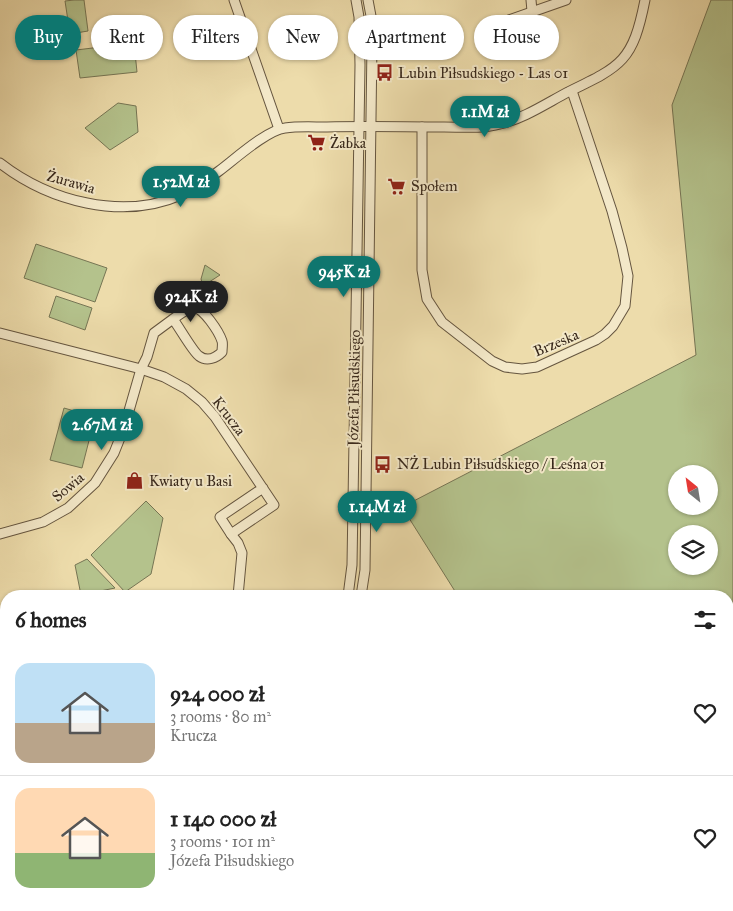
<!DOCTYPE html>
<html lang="en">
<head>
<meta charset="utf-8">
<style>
  body { margin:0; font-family:"IM FELL Great Primer",serif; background:#f6f6f6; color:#222; height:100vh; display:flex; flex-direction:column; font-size:19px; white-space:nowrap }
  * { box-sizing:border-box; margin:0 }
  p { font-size:16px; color:#767676 }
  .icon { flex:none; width:28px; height:28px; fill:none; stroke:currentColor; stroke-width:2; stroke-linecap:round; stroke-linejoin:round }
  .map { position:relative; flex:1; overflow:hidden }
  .sheet { position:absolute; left:0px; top:590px; width:734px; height:321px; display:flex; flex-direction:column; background:#fff; border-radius:20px 20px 0 0; box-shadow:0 1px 4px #0004 }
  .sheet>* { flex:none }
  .hud { position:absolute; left:15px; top:15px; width:704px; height:45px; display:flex; gap:10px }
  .needle { width:32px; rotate:330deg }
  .controls { position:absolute; left:668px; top:465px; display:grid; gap:10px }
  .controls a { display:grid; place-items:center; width:50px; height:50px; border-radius:50%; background:#fff; box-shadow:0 1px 4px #0004; font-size:25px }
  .price { position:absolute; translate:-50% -42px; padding:0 11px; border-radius:18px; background:#0f766e; color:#fff; font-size:16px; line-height:32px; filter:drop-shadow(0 1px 2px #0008) }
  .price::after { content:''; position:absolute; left:50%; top:30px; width:15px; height:11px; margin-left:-8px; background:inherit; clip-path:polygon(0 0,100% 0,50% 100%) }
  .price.on { background:#222; color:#fff }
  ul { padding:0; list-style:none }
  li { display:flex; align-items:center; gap:15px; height:125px; padding:0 15px }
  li+li { border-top:1px solid #e0e0e0 }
  li span { display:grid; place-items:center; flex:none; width:140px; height:100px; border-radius:15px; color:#555 }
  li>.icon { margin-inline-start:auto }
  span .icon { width:60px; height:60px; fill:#fffc; stroke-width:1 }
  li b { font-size:21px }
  h2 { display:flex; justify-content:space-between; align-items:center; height:60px; padding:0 15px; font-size:21px }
  .pill { padding:0 18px; border-radius:22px; background:#fff; box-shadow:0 1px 4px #0004; font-size:18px; line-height:45px }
  .pill.on { background:#0f766e; color:#fff }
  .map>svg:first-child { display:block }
  .green { fill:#b4c28c; stroke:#767554; fill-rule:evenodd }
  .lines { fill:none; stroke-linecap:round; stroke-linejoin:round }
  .minor-casing { stroke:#65553f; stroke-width:11 }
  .minor { stroke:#f3e8c8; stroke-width:9 }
  .labels { text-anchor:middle; stroke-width:4; stroke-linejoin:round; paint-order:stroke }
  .poi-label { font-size:15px; fill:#38281b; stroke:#f3e8c8; text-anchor:start }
  .street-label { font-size:15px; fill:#38281b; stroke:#f3e8c8 }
</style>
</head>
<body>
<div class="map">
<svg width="733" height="911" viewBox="0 0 733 911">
  <rect width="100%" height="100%" fill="#eddcab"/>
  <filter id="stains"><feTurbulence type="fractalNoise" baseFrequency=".004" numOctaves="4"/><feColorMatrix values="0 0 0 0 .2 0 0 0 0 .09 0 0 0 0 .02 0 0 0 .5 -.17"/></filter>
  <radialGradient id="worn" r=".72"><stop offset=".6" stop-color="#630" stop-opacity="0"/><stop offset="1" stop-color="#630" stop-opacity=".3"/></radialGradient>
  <!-- green -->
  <g class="green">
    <path d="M 74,0 L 84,0 L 88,31 L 70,34 L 65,1 Z"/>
    <path d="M 711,0 L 733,0 L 733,911 L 574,911 L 568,905 L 728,905 L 728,596 L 458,596 L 402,507 L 696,355 L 672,105 ZM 676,474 L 709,474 L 709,506 L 676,506 ZM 676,534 L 709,534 L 709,566 L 676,566 Z"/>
    <path d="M 134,43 L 137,72 L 80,78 L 76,50 Z"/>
    <path d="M 118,103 L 136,106 L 138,132 L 110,150 L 85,128 Z"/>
    <path d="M 36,244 L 107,268 L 95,302 L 24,278 Z"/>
    <path d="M 205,265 L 220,275 L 203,286 L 201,279 Z"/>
    <path d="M 56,296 L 92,308 L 85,330 L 49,317 Z"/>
    <path d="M 64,408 L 95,417 L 82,468 L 50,460 Z"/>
    <path d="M 146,501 L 163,518 L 151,574 L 125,592 L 91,555 Z"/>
    <path d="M 87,559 L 115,588 L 81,595 L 75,565 Z"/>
    <path d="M 100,905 L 517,905 L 523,911 L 88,911 Z"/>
  </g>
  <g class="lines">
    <defs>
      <g id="minor">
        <path d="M 234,0 L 279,129"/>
        <path d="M 531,0 L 532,11"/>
        <path d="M 509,20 L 566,0"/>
        <path d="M 422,127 L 422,270 L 427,299 L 442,322 L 492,361 L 505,367 L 522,369 L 537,367 L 596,340 L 605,334 L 613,326 L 625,306 L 628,276 L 622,248 L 612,211 L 572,91"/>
        <path d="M 0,163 C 49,201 122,221 181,195 C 195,189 207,180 219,171 C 235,159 267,130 285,128 C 298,126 313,127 327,127 C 366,126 405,127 444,127 C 462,127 482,129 500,124 C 523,119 547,103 568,92 C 622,66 633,61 645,0"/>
        <path d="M 0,333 L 141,369 L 164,377 L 186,389 L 202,402 L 215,417 L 274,505 L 231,534 L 220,517 L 263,488"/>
        <path d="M 0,534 L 43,522 L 68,508 L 95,483 L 114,453 L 124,428 L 141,369 L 147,357 L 154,333 L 173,319 C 179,327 193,352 199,356 C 207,362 216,358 222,352 C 222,348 223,344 222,341 C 219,332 203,307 194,308 C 187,308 179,315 173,319"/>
        <path d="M 231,534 L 238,543 L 242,553 L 238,596"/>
        <path d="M 348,596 L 352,565 L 360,65 L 359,17 L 356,0"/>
        <path d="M 361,596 L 365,570 L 372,43 L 371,16 L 368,0"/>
        <path d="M 0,618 L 6,618"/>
        <path d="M 0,724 L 6,706"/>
        <path d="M 0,736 L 6,736"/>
        <path d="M 0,843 L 6,840"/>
        <path d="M 545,905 L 551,911"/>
      </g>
    </defs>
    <!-- minor casing -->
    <use href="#minor" class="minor-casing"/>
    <!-- minor -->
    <use href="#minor" class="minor"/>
  </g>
  <!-- icons -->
  <defs>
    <symbol id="bus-bare" viewBox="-9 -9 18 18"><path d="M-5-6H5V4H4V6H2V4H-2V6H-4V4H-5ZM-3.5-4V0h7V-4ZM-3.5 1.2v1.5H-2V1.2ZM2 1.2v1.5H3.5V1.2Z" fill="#8f2418" stroke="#f3e8c8" stroke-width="2.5" paint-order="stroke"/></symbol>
    <symbol id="supermarket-bare" viewBox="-9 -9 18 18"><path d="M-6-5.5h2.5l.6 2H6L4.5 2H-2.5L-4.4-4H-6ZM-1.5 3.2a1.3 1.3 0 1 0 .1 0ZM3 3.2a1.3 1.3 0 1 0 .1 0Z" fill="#8f2418" stroke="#f3e8c8" stroke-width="2.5" paint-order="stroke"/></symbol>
    <symbol id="shop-bare" viewBox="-9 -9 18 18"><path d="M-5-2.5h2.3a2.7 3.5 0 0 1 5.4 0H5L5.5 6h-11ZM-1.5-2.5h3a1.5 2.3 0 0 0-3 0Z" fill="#8f2418" stroke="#f3e8c8" stroke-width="2.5" paint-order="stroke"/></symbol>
  </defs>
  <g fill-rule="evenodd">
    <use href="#bus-bare" x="372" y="60" width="25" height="25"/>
    <use href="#supermarket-bare" x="304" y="130" width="25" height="25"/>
    <use href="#supermarket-bare" x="384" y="174" width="25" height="25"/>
    <use href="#bus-bare" x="370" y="452" width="25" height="25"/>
    <use href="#shop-bare" x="122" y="468" width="25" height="25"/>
  </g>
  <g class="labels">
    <!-- poi labels -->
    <g class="poi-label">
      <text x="398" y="78">Lubin Piłsudskiego - Las 01</text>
      <text x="330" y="148">Żabka</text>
      <text x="411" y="191">Społem</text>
      <text x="397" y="469">NŻ Lubin Piłsudskiego / Leśna 01</text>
      <text x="149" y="486">Kwiaty u Basi</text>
    </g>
    <!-- street labels -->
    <g class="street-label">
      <text transform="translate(71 182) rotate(16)" y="5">Żurawia</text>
      <text transform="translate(556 343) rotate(-23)" y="5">Brzeska</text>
      <text transform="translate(354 388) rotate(-89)" y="5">Józefa Piłsudskiego</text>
      <text transform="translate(229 416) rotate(53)" y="5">Krucza</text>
      <text transform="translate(68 487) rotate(-40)" y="5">Sowia</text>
    </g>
  </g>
  <rect width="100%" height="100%" filter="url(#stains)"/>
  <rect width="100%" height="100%" fill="url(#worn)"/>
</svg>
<div class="controls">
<a><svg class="needle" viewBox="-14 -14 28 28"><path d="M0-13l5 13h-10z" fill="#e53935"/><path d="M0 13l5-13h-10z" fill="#767676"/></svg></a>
<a><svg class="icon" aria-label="layers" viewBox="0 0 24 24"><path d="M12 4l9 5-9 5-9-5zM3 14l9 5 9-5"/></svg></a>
</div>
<b class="price" style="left:485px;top:138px">1.1M zł</b>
<b class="price" style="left:181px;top:208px">1.52M zł</b>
<b class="price" style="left:344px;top:298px">945K zł</b>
<b class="price on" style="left:191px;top:323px">924K zł</b>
<b class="price" style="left:102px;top:451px">2.67M zł</b>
<b class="price" style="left:377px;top:533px">1.14M zł</b>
<div class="hud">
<a class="pill on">Buy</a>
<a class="pill">Rent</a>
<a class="pill">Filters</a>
<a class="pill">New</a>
<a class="pill">Apartment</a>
<a class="pill">House</a>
</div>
<section class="sheet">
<h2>6 homes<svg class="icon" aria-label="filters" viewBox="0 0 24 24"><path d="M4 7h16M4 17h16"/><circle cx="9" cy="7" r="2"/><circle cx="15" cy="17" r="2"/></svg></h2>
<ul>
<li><span style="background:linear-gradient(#bfe0f5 60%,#b9a48a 0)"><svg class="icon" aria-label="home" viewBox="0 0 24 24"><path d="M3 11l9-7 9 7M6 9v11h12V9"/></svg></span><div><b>924 000 zł</b><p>3 rooms · 80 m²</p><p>Krucza</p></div><svg class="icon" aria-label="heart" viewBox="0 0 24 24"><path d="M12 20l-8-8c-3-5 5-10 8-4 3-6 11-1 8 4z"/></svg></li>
<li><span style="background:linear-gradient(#ffd9b3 65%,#8fb573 0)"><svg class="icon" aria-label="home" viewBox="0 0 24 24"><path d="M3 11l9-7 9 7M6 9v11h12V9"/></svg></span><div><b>1 140 000 zł</b><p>3 rooms · 101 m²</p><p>Józefa Piłsudskiego</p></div><svg class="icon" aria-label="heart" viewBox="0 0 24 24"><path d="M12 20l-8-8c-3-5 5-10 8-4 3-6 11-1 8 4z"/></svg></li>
</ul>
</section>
</div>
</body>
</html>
